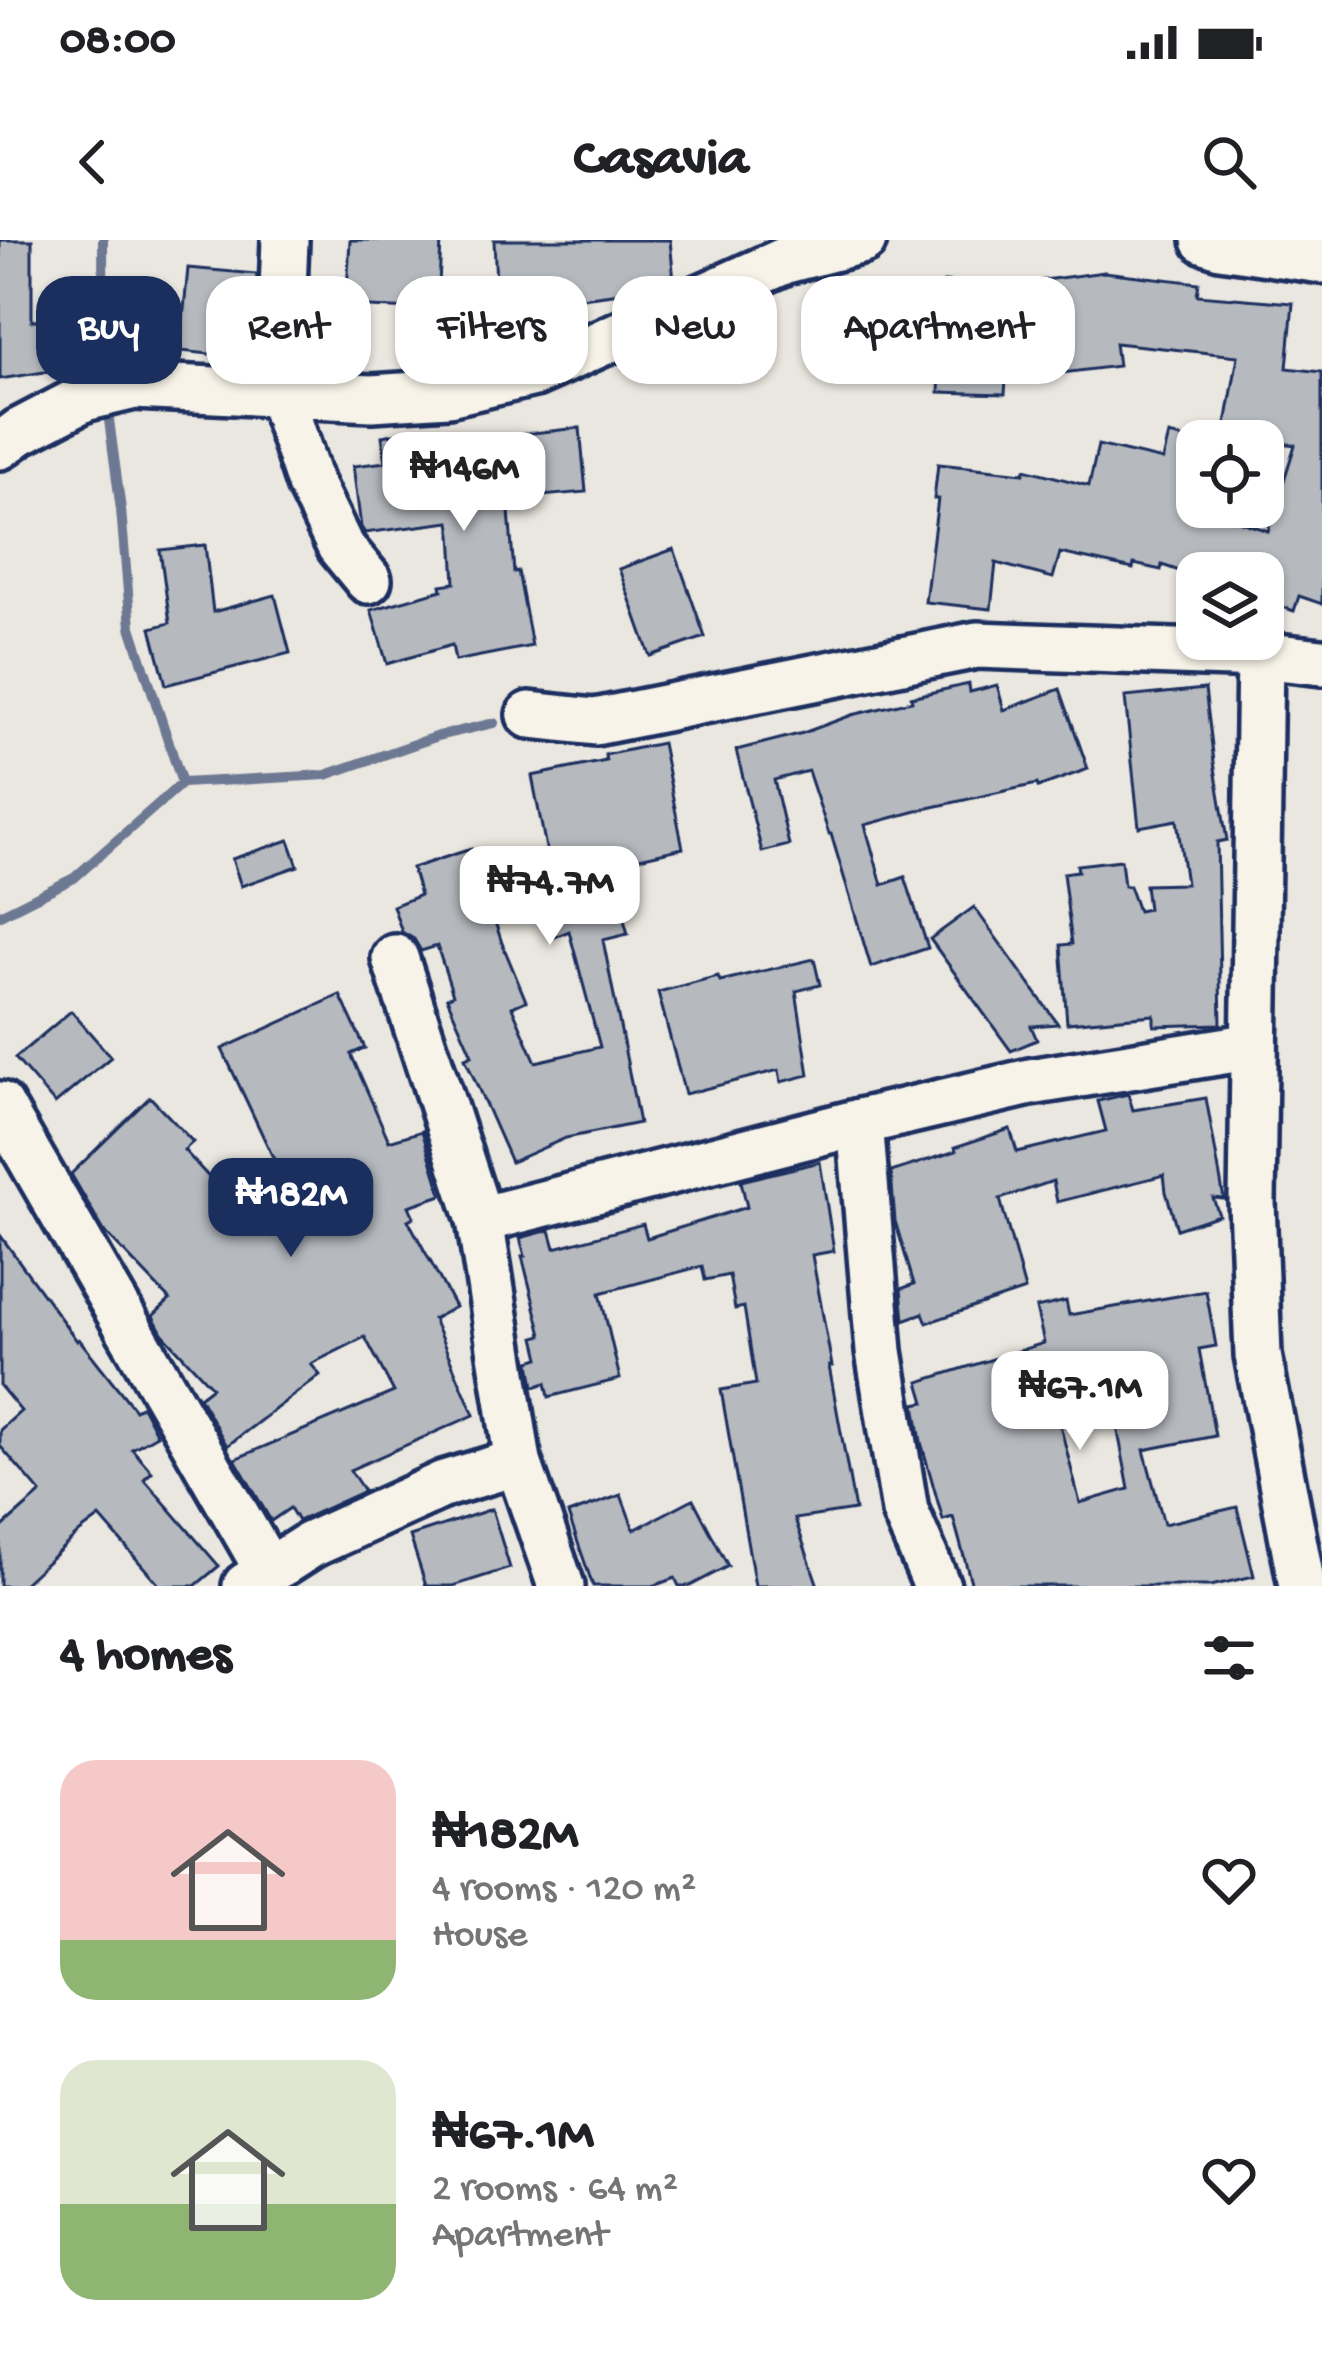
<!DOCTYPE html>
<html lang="en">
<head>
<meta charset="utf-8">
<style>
  body { margin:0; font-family:"Gochi Hand",sans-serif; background:#f6f6f6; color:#202124; height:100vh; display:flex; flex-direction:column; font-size:45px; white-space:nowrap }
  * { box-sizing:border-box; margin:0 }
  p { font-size:39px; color:#757577 }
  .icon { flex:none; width:66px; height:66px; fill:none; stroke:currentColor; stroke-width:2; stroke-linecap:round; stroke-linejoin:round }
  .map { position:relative; height:1346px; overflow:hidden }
  .side { display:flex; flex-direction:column; background:#fff; flex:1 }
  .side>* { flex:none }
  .banner { position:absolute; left:36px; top:36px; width:1251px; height:108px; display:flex; gap:24px }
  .fabs { position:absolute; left:1176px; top:180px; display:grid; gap:24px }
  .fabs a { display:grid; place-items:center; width:108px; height:108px; border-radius:24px; background:#fff; box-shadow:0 3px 9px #0004; font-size:60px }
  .price { position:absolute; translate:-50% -102px; padding:0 27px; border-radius:24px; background:#fff; color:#222; font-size:39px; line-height:78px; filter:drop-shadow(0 3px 6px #0008) }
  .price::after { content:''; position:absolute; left:50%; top:72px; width:36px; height:27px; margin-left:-18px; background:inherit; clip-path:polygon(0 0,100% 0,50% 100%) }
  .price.selected { background:#1b2f5e; color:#fff }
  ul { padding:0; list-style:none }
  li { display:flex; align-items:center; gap:36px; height:300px; padding:0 60px }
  li span { display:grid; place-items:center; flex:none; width:336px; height:240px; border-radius:36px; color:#555 }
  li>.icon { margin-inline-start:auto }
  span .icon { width:144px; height:144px; fill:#fffc; stroke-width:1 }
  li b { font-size:51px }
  h2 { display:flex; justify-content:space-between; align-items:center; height:144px; padding:0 60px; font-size:51px }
  .chip { padding:0 42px; border-radius:36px; background:#fff; box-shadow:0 3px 9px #0004; font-size:42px; line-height:108px }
  .chip.selected { background:#1b2f5e; color:#fff }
  .status { display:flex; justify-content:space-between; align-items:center; height:84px; padding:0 60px; background:#fff; direction:ltr }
  .status svg { height:33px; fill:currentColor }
  header { display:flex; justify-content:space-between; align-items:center; height:156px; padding:0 60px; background:#fff; font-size:54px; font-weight:800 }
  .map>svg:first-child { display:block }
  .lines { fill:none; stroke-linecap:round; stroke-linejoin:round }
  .stream { stroke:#6d7892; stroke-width:10 }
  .building { fill:#b6babf; stroke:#1b2f5e; stroke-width:3; fill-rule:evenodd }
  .minor-casing { stroke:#1b2f5e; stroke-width:54 }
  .minor { stroke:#f7f3e8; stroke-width:45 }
</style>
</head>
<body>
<div class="status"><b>08:00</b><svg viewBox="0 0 49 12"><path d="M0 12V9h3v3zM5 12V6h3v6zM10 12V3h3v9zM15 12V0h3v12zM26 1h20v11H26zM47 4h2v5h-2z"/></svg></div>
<header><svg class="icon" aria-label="back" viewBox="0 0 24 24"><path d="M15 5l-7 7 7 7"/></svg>Casavia<svg class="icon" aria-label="search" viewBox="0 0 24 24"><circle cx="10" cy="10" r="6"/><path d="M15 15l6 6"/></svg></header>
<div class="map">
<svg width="1322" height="1346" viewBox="0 0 1322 1346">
  <rect width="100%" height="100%" fill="#eae7e0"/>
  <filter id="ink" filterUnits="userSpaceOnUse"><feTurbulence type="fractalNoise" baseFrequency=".00833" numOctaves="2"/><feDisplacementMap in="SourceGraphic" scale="24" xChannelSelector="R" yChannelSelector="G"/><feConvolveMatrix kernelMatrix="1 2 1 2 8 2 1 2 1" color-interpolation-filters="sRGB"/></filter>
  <g filter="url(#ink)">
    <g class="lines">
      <!-- stream -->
      <g class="stream">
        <path d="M 103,0 L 104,141"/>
        <path d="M 107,165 L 121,270 L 131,387 L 182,543"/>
        <path d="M 0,675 L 74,638 L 182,543 L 326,535 L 438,496 L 494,483"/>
      </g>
    </g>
    <!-- building -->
    <g class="building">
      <path d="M 0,0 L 32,0 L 32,81 L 61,76 L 70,128 L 0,139 Z"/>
      <path d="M 350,0 L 441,0 L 438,70 L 346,66 Z"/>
      <path d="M 494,0 L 670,0 L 674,41 L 641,56 L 629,57 L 628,52 L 566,60 L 563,40 L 496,44 Z"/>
      <path d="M 188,28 L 257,34 L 249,118 L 180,111 Z"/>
      <path d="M 1104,32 L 1199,43 L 1197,55 L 1293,63 L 1287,128 L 1322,132 L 1322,364 L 1299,356 L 1294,371 L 1263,360 L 1263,333 L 1185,333 L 1162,325 L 1161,330 L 1134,324 L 1133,329 L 1060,313 L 1053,338 L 996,323 L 991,369 L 925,362 L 938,259 L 934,259 L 938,224 L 1024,233 L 1025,229 L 1089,246 L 1098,205 L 1163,220 L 1169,195 L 1194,201 L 1180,258 L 1197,265 L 1197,267 L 1268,291 L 1295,205 L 1281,203 L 1282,193 L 1226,184 L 1238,116 L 1115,103 L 1118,126 L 1006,140 L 1005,154 L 939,152 L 944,42 L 1007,45 Z"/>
      <path d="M 580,188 L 586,252 L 508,259 L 514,332 L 518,331 L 532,406 L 455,421 L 452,405 L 387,424 L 371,370 L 442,350 L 441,345 L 455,343 L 452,294 L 450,282 L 365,293 L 361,287 L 353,226 L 386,222 L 382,196 L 411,191 L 415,209 L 522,199 L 522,194 Z"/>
      <path d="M 205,305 L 213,372 L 275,355 L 290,413 L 166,445 L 151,388 L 170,383 L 160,310 Z"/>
      <path d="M 674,309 L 705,397 L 650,416 L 619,329 Z"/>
      <path d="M 969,444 L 970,452 L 997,445 L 1004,470 L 1060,449 L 1088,529 L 1038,547 L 1037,544 L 924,569 L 865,585 L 882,645 L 905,637 L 928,708 L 871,727 L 831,594 L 829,594 L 808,531 L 774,540 L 789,605 L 762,612 L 736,510 L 803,493 L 852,475 L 912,461 L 911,457 Z"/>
      <path d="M 1205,449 L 1214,522 L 1227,600 L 1217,602 L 1221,784 L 1154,786 L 1154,775 L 1067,783 L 1061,705 L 1072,704 L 1063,633 L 1078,631 L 1077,625 L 1121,620 L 1124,646 L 1129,646 L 1138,671 L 1148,669 L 1145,645 L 1186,644 L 1177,580 L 1139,587 L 1125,457 Z"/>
      <path d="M 662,503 L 683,608 L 613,624 L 626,668 L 621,669 L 628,694 L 603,700 L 639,883 L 566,898 L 511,922 L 465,818 L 472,815 L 447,758 L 453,755 L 437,706 L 421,711 L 414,699 L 402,692 L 393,666 L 420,655 L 412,628 L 471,609 L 502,703 L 526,761 L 512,767 L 536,822 L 600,807 L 569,691 L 555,697 L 540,643 L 552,639 L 532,536 L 606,521 L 605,515 Z"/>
      <path d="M 289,600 L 298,626 L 241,646 L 232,619 Z"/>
      <path d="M 974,667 L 1058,784 L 1031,786 L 1037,800 L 1011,811 L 930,699 Z"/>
      <path d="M 814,719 L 820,745 L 796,751 L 809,835 L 781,842 L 779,830 L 685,854 L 658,752 L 718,736 L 720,741 Z"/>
      <path d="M 340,755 L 365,808 L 351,814 L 389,901 L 422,891 L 442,955 L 409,966 L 414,977 L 408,980 L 455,1067 L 433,1079 L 474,1175 L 350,1230 L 364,1251 L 298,1281 L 290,1268 L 271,1281 L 235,1219 L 394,1152 L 365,1097 L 311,1124 L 320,1135 L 227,1206 L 199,1157 L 212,1147 L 162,1093 L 153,1076 L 170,1060 L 104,991 L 71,934 L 150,857 L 193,902 L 184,910 L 228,958 L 230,955 L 254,981 L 294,962 L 222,809 Z"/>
      <path d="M 71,771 L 111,817 L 55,864 L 15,818 Z"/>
      <path d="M 1128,854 L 1133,870 L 1206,858 L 1224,959 L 1213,958 L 1219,975 L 1177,989 L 1166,952 L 1164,935 L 1057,962 L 1053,941 L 1000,959 L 1025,1050 L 927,1083 L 923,1073 L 904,1080 L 901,1049 L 914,1044 L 895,981 L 891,932 L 956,911 L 955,907 L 1010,889 L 1017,912 L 1106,891 L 1098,861 Z"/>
      <path d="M 820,922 L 834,1011 L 812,1015 L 832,1126 L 829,1126 L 855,1270 L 795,1279 L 818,1346 L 755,1346 L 721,1150 L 756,1144 L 744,1067 L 735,1069 L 729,1035 L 705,1040 L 702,1026 L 600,1053 L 620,1139 L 549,1157 L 546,1143 L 534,1147 L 530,1121 L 540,1118 L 535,1097 L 542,1095 L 522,1016 L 525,1016 L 520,998 L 550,990 L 555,1008 L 643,984 L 647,998 L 747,967 L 741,941 Z"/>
      <path d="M 0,995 L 77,1101 L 79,1099 L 135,1170 L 142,1166 L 157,1195 L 132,1209 L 152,1232 L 144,1239 L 219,1326 L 195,1346 L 160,1346 L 100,1277 L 80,1292 L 21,1346 L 0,1346 L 0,1289 L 41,1253 L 0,1206 L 0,1190 L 21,1171 L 0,1146 Z"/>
      <path d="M 1206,1051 L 1216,1106 L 1199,1109 L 1215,1196 L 1144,1210 L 1164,1284 L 1237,1267 L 1254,1336 L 1211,1346 L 972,1346 L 953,1277 L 943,1280 L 921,1202 L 915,1164 L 925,1162 L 919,1142 L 1044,1103 L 1036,1068 L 1066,1061 L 1069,1075 ZM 1109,1145 L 1129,1249 L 1080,1263 L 1053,1157 Z"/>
      <path d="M 621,1255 L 634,1290 L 693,1259 L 728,1326 L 690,1346 L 679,1346 L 675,1338 L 653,1346 L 593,1346 L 568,1274 Z"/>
      <path d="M 492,1269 L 510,1328 L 453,1346 L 426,1346 L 410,1296 Z"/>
    </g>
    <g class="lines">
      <defs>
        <g id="minor">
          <path d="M 285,0 L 279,151 L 310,244 L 340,306 L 368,340"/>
          <path d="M 1205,0 L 1220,5 L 1322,20"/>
          <path d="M 0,206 L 19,192 L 84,158 L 134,146 L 372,158 L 448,153 L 534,133 L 786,20 L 863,0"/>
          <path d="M 1260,415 L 1252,962 L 1258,1115 L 1302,1346"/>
          <path d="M 530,475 L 595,482 L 977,405 L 1260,415 L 1322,422"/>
          <path d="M 395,718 L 480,980 L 518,1222 L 561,1346"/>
          <path d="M 0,865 L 269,1332"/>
          <path d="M 860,882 L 879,1111 L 905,1271 L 937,1346"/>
          <path d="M 480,980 L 860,882 L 1030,842 L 1254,806"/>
          <path d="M 246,1346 L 310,1305 L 444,1244 L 518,1222"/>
        </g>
      </defs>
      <!-- minor casing -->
      <use href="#minor" class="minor-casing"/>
      <!-- minor -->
      <use href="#minor" class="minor"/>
    </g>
  </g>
</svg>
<div class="fabs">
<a><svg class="icon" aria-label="locate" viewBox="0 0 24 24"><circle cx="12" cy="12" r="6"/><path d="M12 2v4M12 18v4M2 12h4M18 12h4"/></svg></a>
<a><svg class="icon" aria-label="layers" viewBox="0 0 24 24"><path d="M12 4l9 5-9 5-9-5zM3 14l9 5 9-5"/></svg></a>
</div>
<b class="price" style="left:464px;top:294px">₦146M</b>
<b class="price" style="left:550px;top:708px">₦74.7M</b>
<b class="price selected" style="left:291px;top:1020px">₦182M</b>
<b class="price" style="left:1080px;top:1213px">₦67.1M</b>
<div class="banner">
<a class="chip selected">Buy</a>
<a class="chip">Rent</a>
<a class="chip">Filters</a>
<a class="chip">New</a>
<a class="chip">Apartment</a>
</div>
</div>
<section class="side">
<h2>4 homes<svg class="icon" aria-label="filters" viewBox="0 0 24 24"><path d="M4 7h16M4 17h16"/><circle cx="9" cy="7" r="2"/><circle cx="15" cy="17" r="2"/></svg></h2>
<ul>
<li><span style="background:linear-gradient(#f6c9c9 75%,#8fb573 0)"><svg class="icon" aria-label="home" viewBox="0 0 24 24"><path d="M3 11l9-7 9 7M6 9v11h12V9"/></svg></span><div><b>₦182M</b><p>4 rooms · 120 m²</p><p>House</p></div><svg class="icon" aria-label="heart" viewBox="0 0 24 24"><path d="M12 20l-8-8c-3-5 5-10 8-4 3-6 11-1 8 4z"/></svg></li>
<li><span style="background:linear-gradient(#dfe7d0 60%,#8fb573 0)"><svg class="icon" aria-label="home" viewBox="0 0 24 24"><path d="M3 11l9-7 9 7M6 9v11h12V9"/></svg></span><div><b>₦67.1M</b><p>2 rooms · 64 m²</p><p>Apartment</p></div><svg class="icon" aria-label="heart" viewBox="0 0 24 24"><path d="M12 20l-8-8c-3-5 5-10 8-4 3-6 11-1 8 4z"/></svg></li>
</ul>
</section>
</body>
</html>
